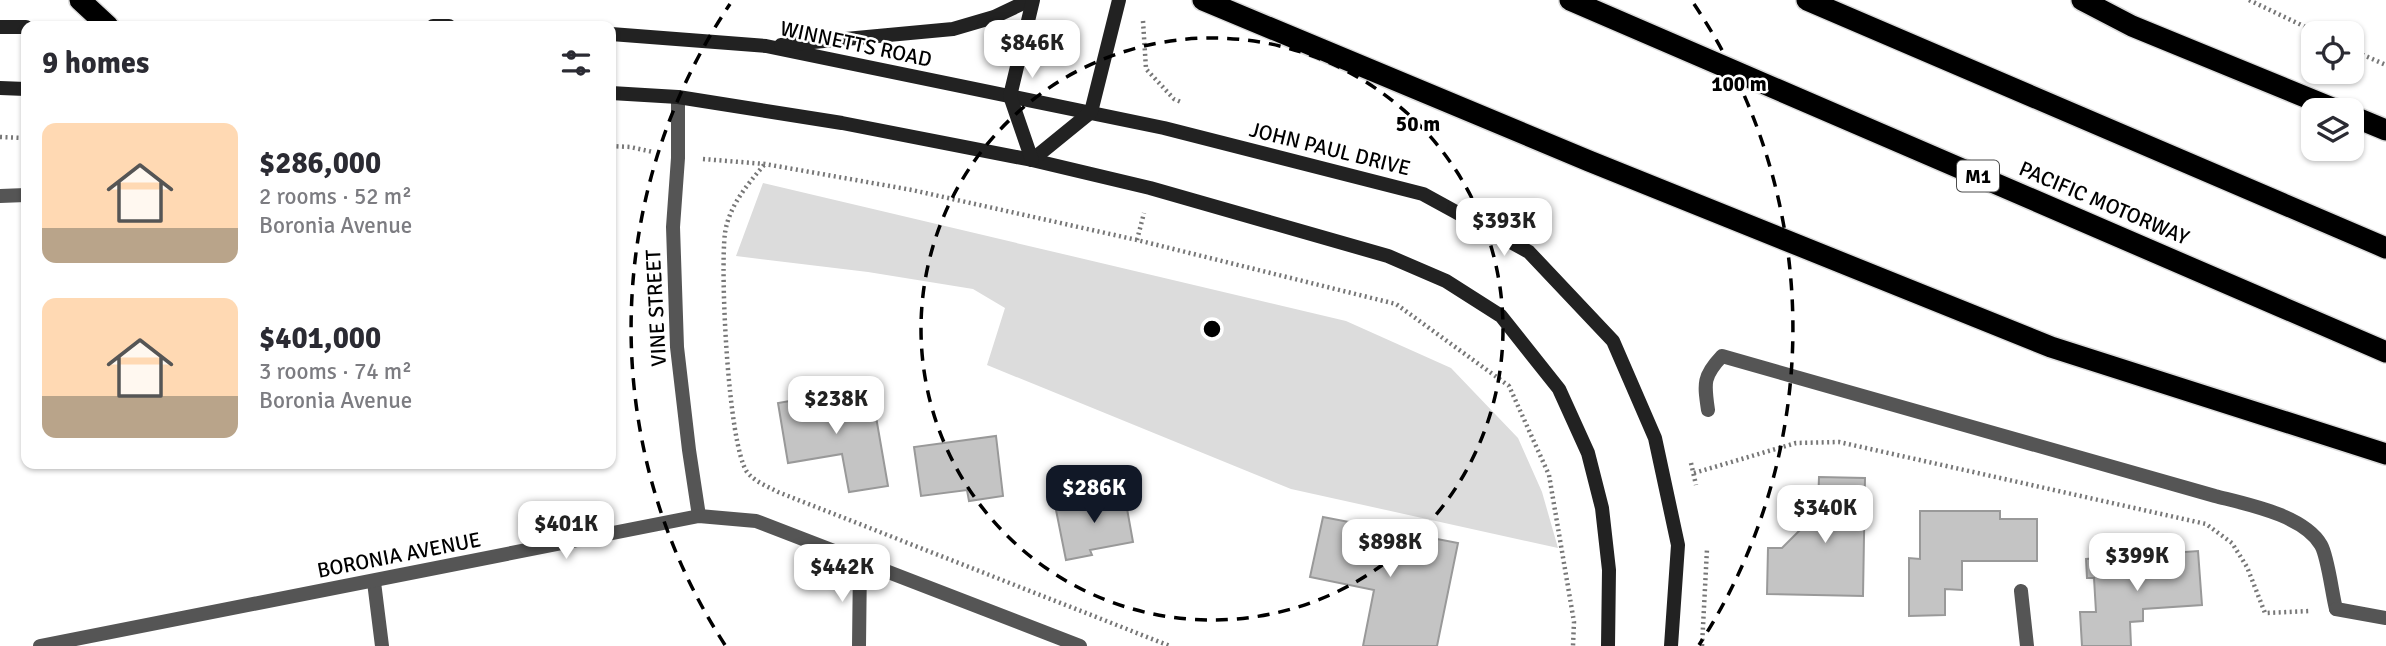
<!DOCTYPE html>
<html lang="en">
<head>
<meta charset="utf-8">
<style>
  body { margin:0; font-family:Signika,sans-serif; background:#f7f7f7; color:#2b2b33; height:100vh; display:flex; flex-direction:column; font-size:26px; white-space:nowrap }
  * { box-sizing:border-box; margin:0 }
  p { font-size:23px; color:#7c7c81 }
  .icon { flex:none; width:38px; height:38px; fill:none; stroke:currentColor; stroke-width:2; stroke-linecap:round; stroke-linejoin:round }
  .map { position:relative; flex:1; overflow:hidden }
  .sheet { position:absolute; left:21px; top:21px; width:595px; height:448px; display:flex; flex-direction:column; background:#fff; border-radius:14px; box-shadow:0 2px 5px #0004 }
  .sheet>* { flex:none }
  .fabs { position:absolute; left:2301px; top:21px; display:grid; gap:14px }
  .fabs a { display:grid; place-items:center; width:63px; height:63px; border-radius:14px; background:#fff; box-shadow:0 2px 5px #0004; font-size:35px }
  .price { position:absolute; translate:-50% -60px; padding:0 16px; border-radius:14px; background:#fff; color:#222; font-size:23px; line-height:46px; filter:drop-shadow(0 2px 4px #0008) }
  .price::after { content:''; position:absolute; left:50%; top:42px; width:21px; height:16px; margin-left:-10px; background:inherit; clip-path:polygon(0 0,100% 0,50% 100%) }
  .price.active { background:#111827; color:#fff }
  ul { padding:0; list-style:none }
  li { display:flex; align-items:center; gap:21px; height:175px; padding:0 21px }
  li span { display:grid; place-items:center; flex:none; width:196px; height:140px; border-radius:14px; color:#555 }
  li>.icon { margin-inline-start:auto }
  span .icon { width:84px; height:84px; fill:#fffc; stroke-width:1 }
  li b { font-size:30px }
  h2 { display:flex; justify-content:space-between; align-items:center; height:84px; padding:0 21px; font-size:30px }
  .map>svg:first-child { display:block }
  .green { fill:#dcdcdc }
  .building { fill:#c4c4c4; stroke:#999; stroke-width:2 }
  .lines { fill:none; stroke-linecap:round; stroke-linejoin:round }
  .highway-casing { stroke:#dbdbdb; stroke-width:24 }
  .path { stroke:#777; stroke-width:4.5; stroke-dasharray:2 3.5; stroke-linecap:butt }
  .lane { stroke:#555; stroke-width:14 }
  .street { stroke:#555; stroke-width:14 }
  .secondary { stroke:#222; stroke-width:14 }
  .highway { stroke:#000; stroke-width:21 }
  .ring { fill:none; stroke:#000; stroke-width:3.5; stroke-dasharray:12 9 }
  .labels { text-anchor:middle; stroke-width:5; stroke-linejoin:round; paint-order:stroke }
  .shield { fill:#fff; stroke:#4c4c4c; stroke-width:2 }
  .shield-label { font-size:19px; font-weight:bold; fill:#000 }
  .street-label { font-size:21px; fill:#000; stroke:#fff }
  .centre { fill:#000; stroke:#fff; stroke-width:3.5 }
  .ring-label { font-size:21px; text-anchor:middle; font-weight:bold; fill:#000; stroke:#fff; stroke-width:5; stroke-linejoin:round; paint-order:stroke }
</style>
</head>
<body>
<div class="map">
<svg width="2386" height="646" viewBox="0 0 2386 646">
  <rect width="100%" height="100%" fill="#fff"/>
  <!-- green -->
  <path class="green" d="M 763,183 L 1346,321 L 1451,368 L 1518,438 L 1542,492 L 1558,548 L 1291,489 L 987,365 L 1005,308 L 973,289 L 868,272 L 736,256 Z"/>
  <!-- building -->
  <g class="building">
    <path d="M 859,389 L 864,413 L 875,411 L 888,486 L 849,492 L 842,454 L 788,463 L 778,403 Z"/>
    <path d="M 996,436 L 1003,496 L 969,501 L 967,490 L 921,496 L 914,447 Z"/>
    <path d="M 1819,477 L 1865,478 L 1863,596 L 1767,594 L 1768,548 L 1782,548 L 1804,526 L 1804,505 L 1818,505 Z"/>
    <path d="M 1124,492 L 1133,542 L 1090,550 L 1092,555 L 1066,560 L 1055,505 Z"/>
    <path d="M 1920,511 L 2000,511 L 2000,519 L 2037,519 L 2037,561 L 1962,561 L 1962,590 L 1945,589 L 1945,615 L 1909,616 L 1909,558 L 1920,559 Z"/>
    <path d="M 1323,517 L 1458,543 L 1437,646 L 1363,646 L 1374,590 L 1310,577 Z"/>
    <path d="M 2198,551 L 2202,605 L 2143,609 L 2143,621 L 2130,622 L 2131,646 L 2082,646 L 2080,612 L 2096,612 L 2094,578 L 2087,578 L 2086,559 Z"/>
  </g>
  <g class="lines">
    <defs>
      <g id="highway">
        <path d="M 80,0 L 108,26"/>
        <path d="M 1203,0 L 1589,161 L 2051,347 L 2386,454"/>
        <path d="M 1570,0 L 2386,352"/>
        <path d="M 1807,0 L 2386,248"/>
        <path d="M 2082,0 L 2132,26 L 2337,110"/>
        <path d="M 2352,116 L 2386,130"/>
      </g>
    </defs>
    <!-- highway casing -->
    <use href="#highway" class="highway-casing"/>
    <!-- path -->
    <g class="path">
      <path d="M 2249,0 L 2318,33"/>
      <path d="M 1143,21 L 1146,69 L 1174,99 L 1181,102"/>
      <path d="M 2352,50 L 2386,65"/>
      <path d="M 0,137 L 26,138"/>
      <path d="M 611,146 L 630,147 L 653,152"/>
      <path d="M 703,159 L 765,164 L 912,190 L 1137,240 L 1396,304 L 1509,386 L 1549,475 L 1574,622 L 1573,646"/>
      <path d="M 764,165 C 747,185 729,206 725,233 C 720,272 728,444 747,472 C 755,482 767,486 778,492 L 1170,646"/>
      <path d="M 1137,240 L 1144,213"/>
      <path d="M 1691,463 L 1696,485"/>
      <path d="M 1694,473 L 1796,443 L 1839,442 L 2206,524 L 2232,543 L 2247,567 L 2265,613 L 2310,611"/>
      <path d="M 1702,646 L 1707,549"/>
    </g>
    <!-- lane -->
    <g class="lane">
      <path d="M 0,196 L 26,195"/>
      <path d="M 1708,410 C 1704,383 1703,376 1722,356 L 2215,496 C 2246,504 2304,515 2321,545 C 2328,557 2332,594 2336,609"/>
      <path d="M 2021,591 L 2027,646"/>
    </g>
    <!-- street -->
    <g class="street">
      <path d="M 678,97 L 678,158 L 673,227 L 677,347 L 689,450 L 699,516"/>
      <path d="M 374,582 L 382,646"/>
      <path d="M 2336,609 L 2386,618"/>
      <path d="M 40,646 L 699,516 L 756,521 L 1080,646"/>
      <path d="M 859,646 L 860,561"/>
    </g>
    <!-- secondary -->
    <g class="secondary">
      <path d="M 433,26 L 449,26"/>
      <path d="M 0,27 L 26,27"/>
      <path d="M 611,34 L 766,46 L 1164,128 L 1423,194 L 1529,252 L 1613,341 L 1655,438 L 1678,545 L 1671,646"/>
      <path d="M 781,45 L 953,29 L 994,17 L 1030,0"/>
      <path d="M 0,88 L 26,89"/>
      <path d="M 611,93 L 678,97 L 842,123 L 1032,160 L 1150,188 L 1388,256 L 1446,281 L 1501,316 L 1559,389 L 1588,453 L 1602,508 L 1609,570 L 1608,646"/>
      <path d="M 1032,160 L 1091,112 L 1119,0"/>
      <path d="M 1032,160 L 1010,96 L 1033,0"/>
    </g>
    <!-- highway -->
    <use href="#highway" class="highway"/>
  </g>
  <!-- distance rings -->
  <g class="ring">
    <circle cx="1212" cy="329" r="291"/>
    <path d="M725 645A581 581 0 0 1 730 4M1694 4A581 581 0 0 1 1699 645"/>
  </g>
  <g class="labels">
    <!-- shield labels -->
    <rect class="shield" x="1957" y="160.5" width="42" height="31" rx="5"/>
    <g class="shield-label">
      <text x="1978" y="183">M1</text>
    </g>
    <!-- street labels -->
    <g class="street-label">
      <text transform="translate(856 44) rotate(12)" y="7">WINNETTS ROAD</text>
      <text transform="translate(1330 149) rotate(14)" y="7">JOHN PAUL DRIVE</text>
      <text transform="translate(2104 203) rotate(23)" y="7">PACIFIC MOTORWAY</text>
      <text transform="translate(656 308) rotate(-93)" y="7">VINE STREET</text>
      <text transform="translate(399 555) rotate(-11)" y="7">BORONIA AVENUE</text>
    </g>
  </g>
  <circle cx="1212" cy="329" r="10" class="centre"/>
  <g class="ring-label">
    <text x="1739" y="91">100 m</text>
    <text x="1418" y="131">50 m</text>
  </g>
</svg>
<div class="fabs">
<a><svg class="icon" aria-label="locate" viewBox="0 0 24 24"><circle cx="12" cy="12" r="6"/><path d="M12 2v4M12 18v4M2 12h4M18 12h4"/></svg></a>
<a><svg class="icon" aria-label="layers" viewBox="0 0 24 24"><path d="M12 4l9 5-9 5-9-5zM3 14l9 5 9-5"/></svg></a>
</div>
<b class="price" style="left:1032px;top:80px">$846K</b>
<b class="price" style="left:1504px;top:258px">$393K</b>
<b class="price" style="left:836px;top:436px">$238K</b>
<b class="price active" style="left:1094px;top:525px">$286K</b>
<b class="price" style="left:1825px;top:545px">$340K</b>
<b class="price" style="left:566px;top:561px">$401K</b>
<b class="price" style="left:1390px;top:579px">$898K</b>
<b class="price" style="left:2137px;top:593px">$399K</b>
<b class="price" style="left:842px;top:604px">$442K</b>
<section class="sheet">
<h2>9 homes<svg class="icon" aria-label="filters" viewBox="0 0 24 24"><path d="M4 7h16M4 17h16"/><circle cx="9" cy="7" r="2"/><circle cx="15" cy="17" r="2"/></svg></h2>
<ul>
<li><span style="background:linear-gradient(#ffd9b3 75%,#b9a48a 0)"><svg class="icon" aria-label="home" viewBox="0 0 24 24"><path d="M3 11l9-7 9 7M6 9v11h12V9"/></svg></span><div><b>$286,000</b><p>2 rooms · 52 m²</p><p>Boronia Avenue</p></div></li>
<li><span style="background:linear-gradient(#ffd9b3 70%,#b9a48a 0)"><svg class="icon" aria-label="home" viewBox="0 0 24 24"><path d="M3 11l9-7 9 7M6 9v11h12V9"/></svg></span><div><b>$401,000</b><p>3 rooms · 74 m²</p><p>Boronia Avenue</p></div></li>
</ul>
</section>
</div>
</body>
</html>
